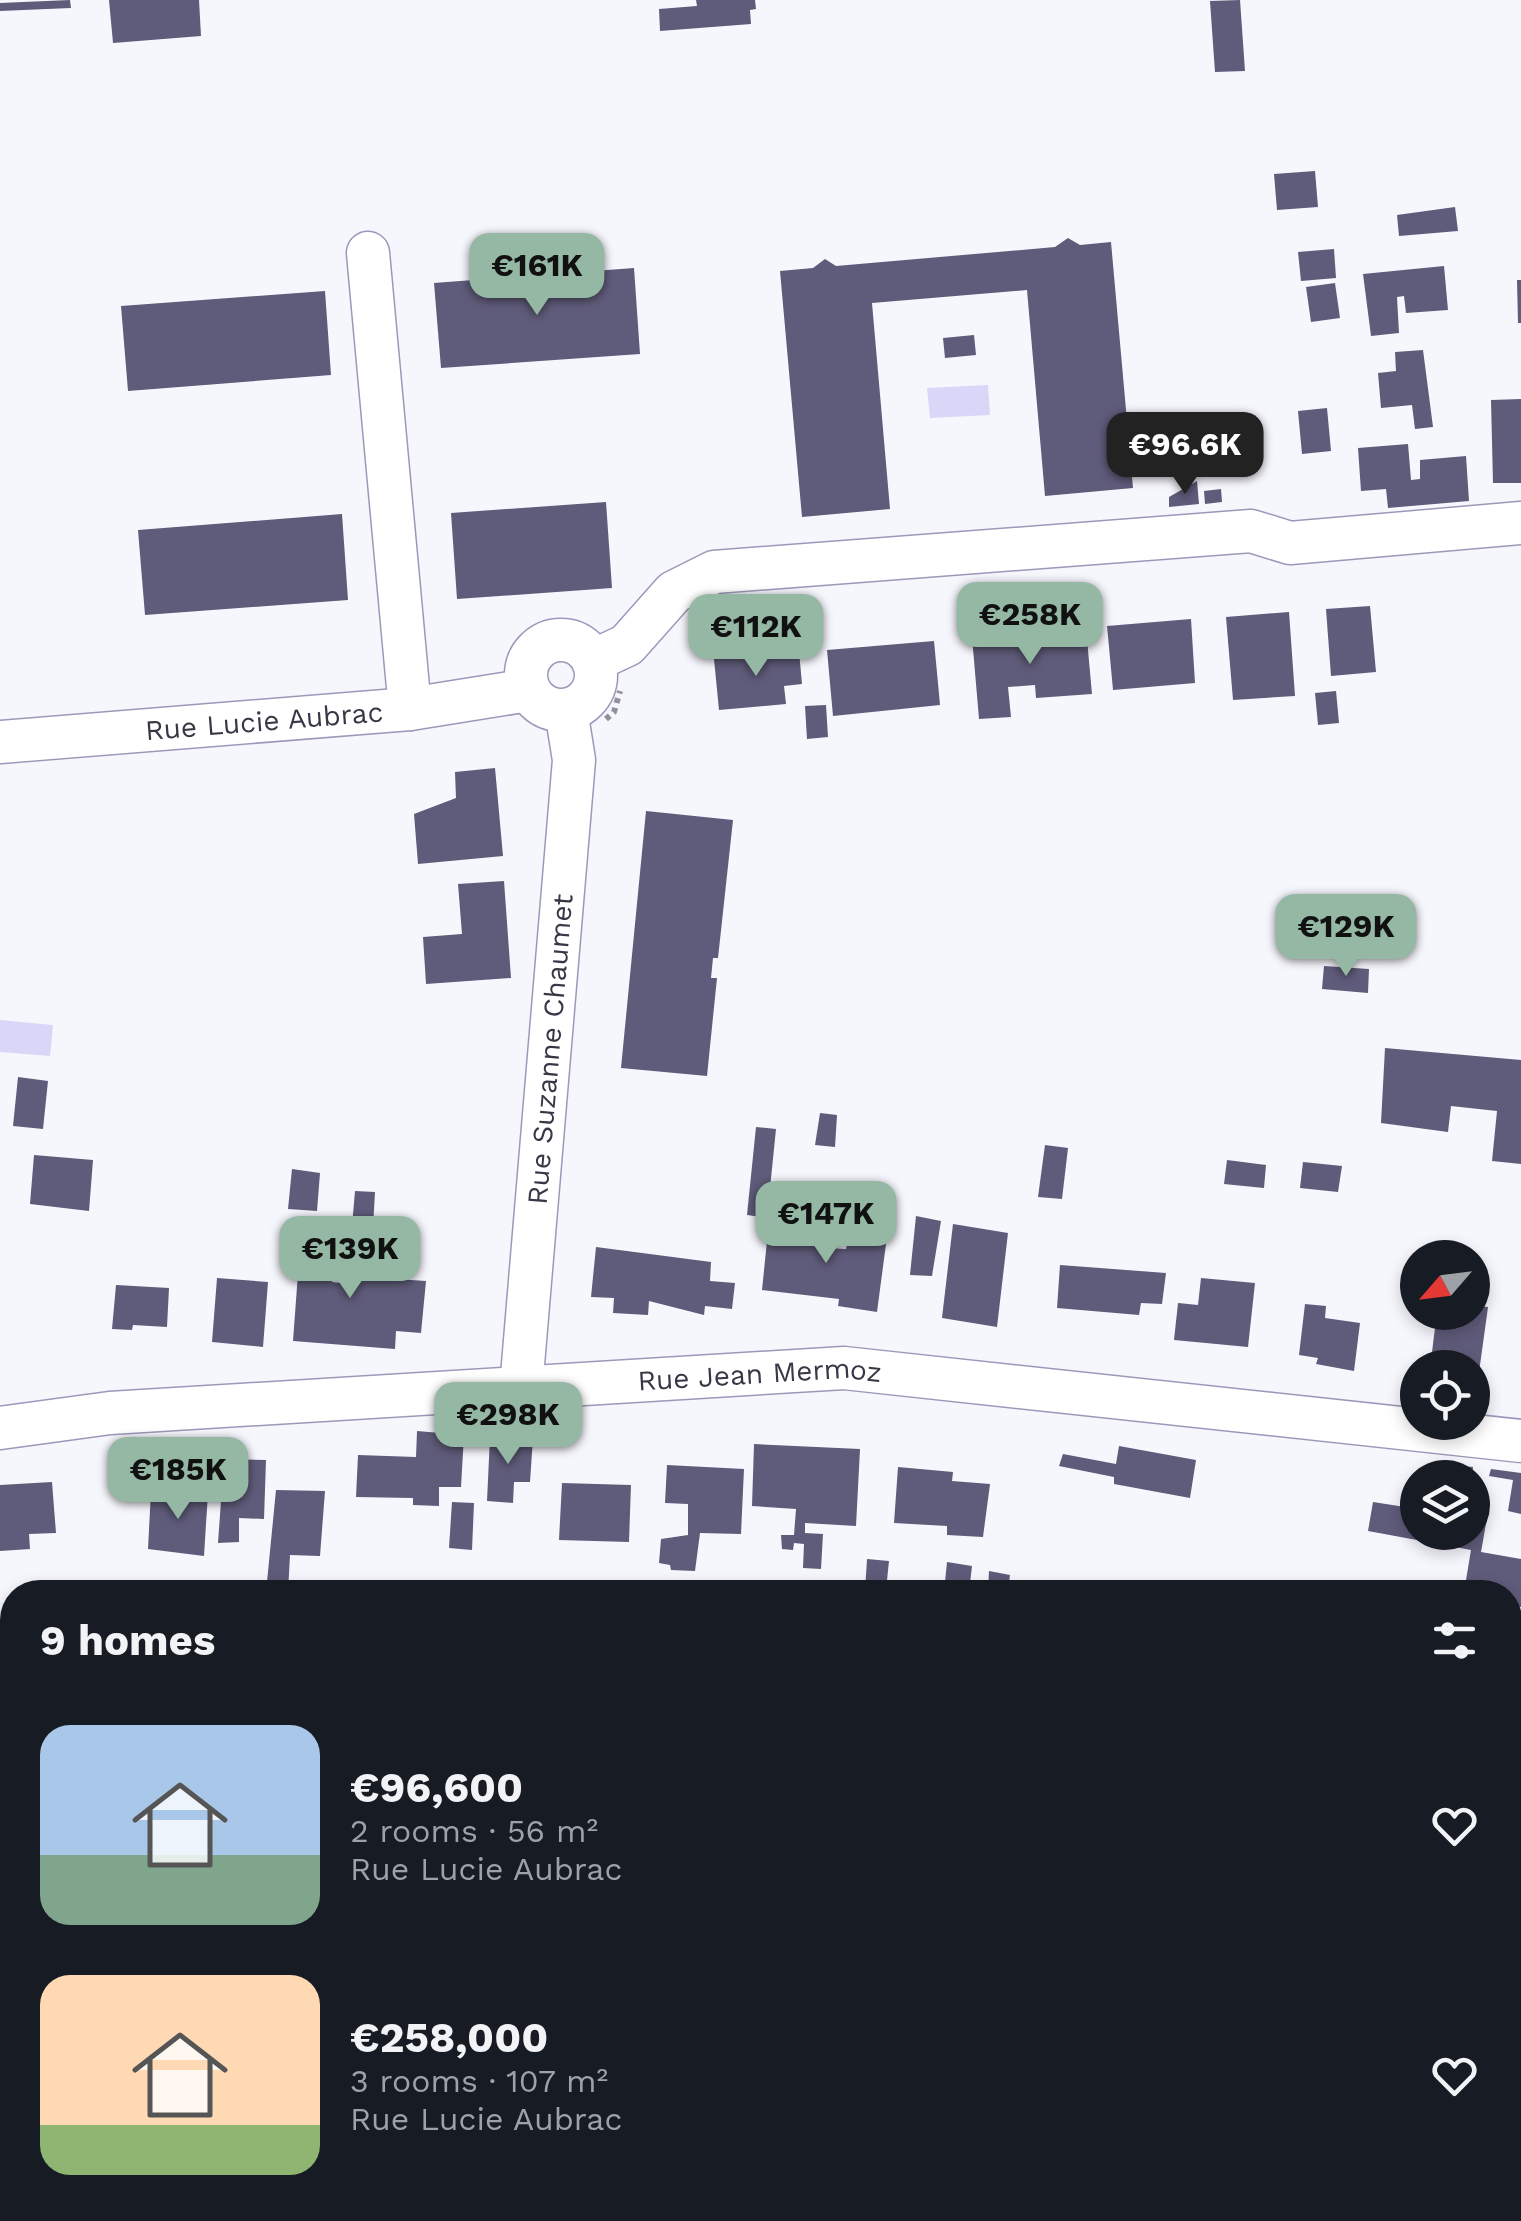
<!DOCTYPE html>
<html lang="en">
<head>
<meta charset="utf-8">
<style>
  body { margin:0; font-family:"Work Sans",sans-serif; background:#20242c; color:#f1f3f6; height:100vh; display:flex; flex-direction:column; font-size:38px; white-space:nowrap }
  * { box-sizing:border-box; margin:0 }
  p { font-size:32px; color:#9ea1a6 }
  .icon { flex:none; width:55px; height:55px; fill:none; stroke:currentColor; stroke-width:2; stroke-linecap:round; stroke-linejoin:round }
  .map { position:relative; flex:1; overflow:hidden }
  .sheet { position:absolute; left:0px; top:1580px; width:1522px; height:642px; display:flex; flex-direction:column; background:#171b24; border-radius:40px 40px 0 0; box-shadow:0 5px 15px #0003 }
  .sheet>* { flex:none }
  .needle { width:65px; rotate:242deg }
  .tools { position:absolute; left:1400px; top:1240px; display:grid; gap:20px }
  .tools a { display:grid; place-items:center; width:90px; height:90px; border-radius:50%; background:#171b24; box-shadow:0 5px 15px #0003; font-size:50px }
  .price { position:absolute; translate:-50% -85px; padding:0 22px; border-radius:20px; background:#95b8a4; color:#111; font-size:32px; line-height:65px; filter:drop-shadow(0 2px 5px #0008) }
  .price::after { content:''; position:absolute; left:50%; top:60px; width:30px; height:22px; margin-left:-15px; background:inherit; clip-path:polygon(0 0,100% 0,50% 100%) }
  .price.current { background:#222; color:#fff }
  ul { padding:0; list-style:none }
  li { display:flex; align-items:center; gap:30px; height:250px; padding:0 40px }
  li span { display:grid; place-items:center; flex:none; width:280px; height:200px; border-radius:30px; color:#555 }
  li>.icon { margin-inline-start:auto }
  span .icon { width:120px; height:120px; fill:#fffc; stroke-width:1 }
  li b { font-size:42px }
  h2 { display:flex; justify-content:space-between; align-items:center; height:120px; padding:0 40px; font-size:42px }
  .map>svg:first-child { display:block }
  .water { fill:#dad6f8 }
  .building { fill:#5f5b7a }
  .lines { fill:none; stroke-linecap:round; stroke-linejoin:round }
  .street-casing { stroke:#9c98ba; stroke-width:45 }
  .path { stroke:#91909b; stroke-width:6; stroke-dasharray:5 5; stroke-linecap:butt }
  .street { stroke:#fff; stroke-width:42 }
  .labels { text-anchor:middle; stroke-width:10; stroke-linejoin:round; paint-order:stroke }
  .street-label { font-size:28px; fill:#393746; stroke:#f6f6fd }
</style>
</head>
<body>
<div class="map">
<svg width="1521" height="2221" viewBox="0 0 1521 2221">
  <rect width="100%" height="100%" fill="#f6f6fd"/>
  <!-- water -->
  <g class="water">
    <path d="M 988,385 L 990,415 L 930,418 L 927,388 Z"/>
    <path d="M 0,1020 L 53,1025 L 50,1056 L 0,1052 Z"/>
    <path d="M 973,2210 L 1045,2210 L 1043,2221 L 972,2220 Z"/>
  </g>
  <!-- building -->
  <g class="building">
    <path d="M 70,0 L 71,8 L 0,11 L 0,3 Z"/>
    <path d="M 109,0 L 199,0 L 201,36 L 113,43 Z"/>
    <path d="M 696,0 L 755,0 L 756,9 L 750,10 L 751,24 L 660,31 L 659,9 L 697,6 Z"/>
    <path d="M 1240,0 L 1245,71 L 1215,72 L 1210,1 Z"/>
    <path d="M 1315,171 L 1318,207 L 1277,210 L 1274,174 Z"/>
    <path d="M 1455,207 L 1458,231 L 1399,236 L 1397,215 Z"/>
    <path d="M 1068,238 L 1080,245 L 1111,242 L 1133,488 L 1045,496 L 1027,290 L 872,303 L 890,509 L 802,517 L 780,271 L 813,268 L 825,259 L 836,266 L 1055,247 Z"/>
    <path d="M 1334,249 L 1336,278 L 1301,281 L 1298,252 Z"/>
    <path d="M 1444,266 L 1448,310 L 1406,313 L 1404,296 L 1397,297 L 1399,333 L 1371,336 L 1363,274 Z"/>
    <path d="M 634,268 L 640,354 L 441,368 L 434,283 Z"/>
    <path d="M 1517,280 L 1521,280 L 1521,323 L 1518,323 Z"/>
    <path d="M 1335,283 L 1340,318 L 1311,322 L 1306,287 Z"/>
    <path d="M 325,291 L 331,375 L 128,391 L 121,306 Z"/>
    <path d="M 974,335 L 976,355 L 945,358 L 943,338 Z"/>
    <path d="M 1423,350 L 1433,427 L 1415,429 L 1412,405 L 1381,408 L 1378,373 L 1396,371 L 1395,352 Z"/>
    <path d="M 1521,399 L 1521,483 L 1493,483 L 1491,400 Z"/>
    <path d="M 1327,408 L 1331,451 L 1302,454 L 1298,411 Z"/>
    <path d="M 1408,444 L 1411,480 L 1420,479 L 1420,460 L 1466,456 L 1469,501 L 1388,508 L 1386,489 L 1361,491 L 1358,448 Z"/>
    <path d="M 1197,481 L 1199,504 L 1169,507 L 1169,497 Z"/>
    <path d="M 1221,489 L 1222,502 L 1205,504 L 1204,491 Z"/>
    <path d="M 606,502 L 612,588 L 457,599 L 451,513 Z"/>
    <path d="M 342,514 L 348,600 L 145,615 L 138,530 Z"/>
    <path d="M 1370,606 L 1376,672 L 1331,676 L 1326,609 Z"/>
    <path d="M 1289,612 L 1295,696 L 1233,700 L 1226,617 Z"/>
    <path d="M 1191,619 L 1195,683 L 1113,690 L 1107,626 Z"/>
    <path d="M 1086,628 L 1092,694 L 1036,698 L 1035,685 L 1008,687 L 1011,717 L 979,719 L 972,637 Z"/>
    <path d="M 934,641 L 940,705 L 833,716 L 827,650 Z"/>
    <path d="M 799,651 L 802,684 L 784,686 L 786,704 L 719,710 L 714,659 Z"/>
    <path d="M 1336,691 L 1339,723 L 1318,725 L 1315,693 Z"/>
    <path d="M 826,705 L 828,737 L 807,739 L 805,706 Z"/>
    <path d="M 495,768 L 503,856 L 418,864 L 414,814 L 456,798 L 455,772 Z"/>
    <path d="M 646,811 L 733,820 L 718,958 L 713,958 L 711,978 L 717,978 L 707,1076 L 621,1068 Z"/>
    <path d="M 504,881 L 511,978 L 426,984 L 423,937 L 462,934 L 458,884 Z"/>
    <path d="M 1324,966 L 1369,969 L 1368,993 L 1322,989 Z"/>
    <path d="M 1385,1048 L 1521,1060 L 1521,1164 L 1492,1161 L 1497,1111 L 1451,1106 L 1448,1132 L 1381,1123 Z"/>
    <path d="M 18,1077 L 48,1081 L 43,1129 L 13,1126 Z"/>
    <path d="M 820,1113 L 837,1115 L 835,1147 L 815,1145 Z"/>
    <path d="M 756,1127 L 776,1129 L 767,1218 L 747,1215 Z"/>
    <path d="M 1045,1145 L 1068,1148 L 1062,1199 L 1038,1197 Z"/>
    <path d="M 34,1155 L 93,1160 L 89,1211 L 30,1204 Z"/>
    <path d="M 1227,1160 L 1266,1165 L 1264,1188 L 1224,1184 Z"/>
    <path d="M 1303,1162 L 1342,1166 L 1338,1192 L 1300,1188 Z"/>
    <path d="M 292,1169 L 320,1173 L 317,1211 L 288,1209 Z"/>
    <path d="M 355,1191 L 375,1192 L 373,1228 L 352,1226 Z"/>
    <path d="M 809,1205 L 831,1206 L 827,1248 L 846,1249 L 848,1239 L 886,1244 L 877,1312 L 838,1306 L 839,1299 L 762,1290 L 767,1241 L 804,1245 Z"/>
    <path d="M 916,1216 L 941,1221 L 932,1276 L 910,1275 Z"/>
    <path d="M 302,1219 L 316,1220 L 315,1235 L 335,1236 L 332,1282 L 348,1284 L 349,1276 L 426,1281 L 421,1333 L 396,1331 L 395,1349 L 293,1341 Z"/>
    <path d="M 953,1224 L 1008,1233 L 997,1327 L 942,1318 Z"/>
    <path d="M 596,1247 L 711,1262 L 710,1281 L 735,1283 L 732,1309 L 705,1306 L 704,1315 L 649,1301 L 648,1315 L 613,1313 L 614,1298 L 591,1297 Z"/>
    <path d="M 1060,1265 L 1166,1273 L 1162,1304 L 1141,1303 L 1139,1315 L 1057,1308 Z"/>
    <path d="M 217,1278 L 268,1282 L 263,1347 L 212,1342 Z"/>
    <path d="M 1201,1278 L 1255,1283 L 1248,1347 L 1174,1340 L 1178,1303 L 1198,1305 Z"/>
    <path d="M 116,1285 L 169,1288 L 167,1327 L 133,1325 L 132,1330 L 112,1329 Z"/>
    <path d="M 1305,1304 L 1326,1306 L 1325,1318 L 1360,1323 L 1354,1371 L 1316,1364 L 1318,1358 L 1299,1355 Z"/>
    <path d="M 1472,1305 L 1488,1307 L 1476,1394 L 1472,1393 L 1472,1368 L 1430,1368 L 1437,1312 L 1472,1312 Z"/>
    <path d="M 417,1431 L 464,1435 L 461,1487 L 439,1487 L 439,1506 L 413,1505 L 413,1498 L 356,1497 L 358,1455 L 416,1457 Z"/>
    <path d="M 490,1437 L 533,1438 L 530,1482 L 514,1482 L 513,1503 L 487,1501 Z"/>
    <path d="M 754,1444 L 860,1449 L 856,1526 L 805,1523 L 805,1533 L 823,1534 L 821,1569 L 803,1568 L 804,1544 L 794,1543 L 793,1550 L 782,1549 L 781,1535 L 794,1535 L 796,1509 L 752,1506 Z"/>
    <path d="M 1119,1446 L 1196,1460 L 1190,1498 L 1114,1484 L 1114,1477 L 1059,1466 L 1063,1454 L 1116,1464 Z"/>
    <path d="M 224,1459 L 266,1460 L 264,1519 L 239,1518 L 239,1542 L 218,1543 Z"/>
    <path d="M 1444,1464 L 1473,1467 L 1472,1478 L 1442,1478 Z"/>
    <path d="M 667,1465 L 744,1469 L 741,1534 L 700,1533 L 695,1571 L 671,1570 L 670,1565 L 659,1563 L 661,1539 L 688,1535 L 688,1504 L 665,1503 Z"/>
    <path d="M 898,1467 L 953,1472 L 952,1481 L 990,1484 L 983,1537 L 947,1535 L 947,1526 L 894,1523 Z"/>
    <path d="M 1491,1469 L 1521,1473 L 1521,1514 L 1508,1511 L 1513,1480 L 1489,1476 Z"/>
    <path d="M 52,1482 L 56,1533 L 29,1534 L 30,1549 L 0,1551 L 0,1485 Z"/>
    <path d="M 562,1483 L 631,1485 L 629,1542 L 559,1540 Z"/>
    <path d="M 276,1490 L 325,1491 L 320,1556 L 290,1555 L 288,1592 L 266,1592 Z"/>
    <path d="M 151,1491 L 208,1493 L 204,1556 L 148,1549 Z"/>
    <path d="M 452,1502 L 474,1503 L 472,1550 L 449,1548 Z"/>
    <path d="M 1373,1502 L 1418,1509 L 1418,1532 L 1472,1532 L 1472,1504 L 1489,1507 L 1481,1552 L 1521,1559 L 1521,1607 L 1510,1605 L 1510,1592 L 1464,1592 L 1471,1550 L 1368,1531 Z"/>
    <path d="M 867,1559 L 889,1561 L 886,1590 L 865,1590 Z"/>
    <path d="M 947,1562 L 972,1566 L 969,1592 L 944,1592 Z"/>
    <path d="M 989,1571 L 1010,1575 L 1008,1592 L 988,1592 Z"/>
    <path d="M 1510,1861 L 1521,1862 L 1512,1952 L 1510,1951 Z"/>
    <path d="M 1514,2017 L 1521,2018 L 1521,2035 L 1510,2034 Z"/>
    <path d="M 1510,2043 L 1521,2044 L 1521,2073 L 1510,2073 Z"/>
    <path d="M 12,2089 L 12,2158 L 0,2160 L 0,2091 Z"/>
    <path d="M 1510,2159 L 1519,2159 L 1515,2210 L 1510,2209 Z"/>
    <path d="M 51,2210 L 113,2210 L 115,2221 L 53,2221 Z"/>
    <path d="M 137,2210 L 170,2210 L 172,2221 L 139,2221 Z"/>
    <path d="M 339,2210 L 414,2210 L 416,2221 L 340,2221 Z"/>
    <path d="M 1080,2210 L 1103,2210 L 1101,2221 L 1079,2221 Z"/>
    <path d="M 1189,2210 L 1268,2210 L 1267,2221 L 1197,2221 L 1189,2216 Z"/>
    <path d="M 1354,2210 L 1405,2210 L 1403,2221 L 1352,2221 Z"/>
  </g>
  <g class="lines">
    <defs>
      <g id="street">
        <path d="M 368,253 L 410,709"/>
        <circle cx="561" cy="675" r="35"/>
        <path d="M 593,661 L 627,645 L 674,592 L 714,572 L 1251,531 L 1290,543 L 1521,523"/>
        <path id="s1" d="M 0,742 L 410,709 L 529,690"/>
        <path id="s2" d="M 521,1388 L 574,760 L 566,710"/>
        <path id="s3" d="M 0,1428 L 110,1413 L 844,1368 L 1521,1441"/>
        <path d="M 1510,1794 L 1521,1776"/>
        <path d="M 0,2007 L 12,2006"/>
        <path d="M 12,2185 L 7,2186 L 13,2221"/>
        <path d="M 303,2210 L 304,2221"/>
        <path d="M 1323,2221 L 1325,2210"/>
      </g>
    </defs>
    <!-- street casing -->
    <use href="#street" class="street-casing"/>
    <!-- path -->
    <path class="path" d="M 606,719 L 614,712 L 620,691"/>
    <!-- street -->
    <use href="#street" class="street"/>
  </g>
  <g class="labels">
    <!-- street labels -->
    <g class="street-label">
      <text dy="10" stroke="none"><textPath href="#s1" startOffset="265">Rue Lucie Aubrac</textPath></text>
      <text dy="10" stroke="none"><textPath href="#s2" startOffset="340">Rue Suzanne Chaumet</textPath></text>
      <text dy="10" stroke="none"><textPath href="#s3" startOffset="762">Rue Jean Mermoz</textPath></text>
    </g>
  </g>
</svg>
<div class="tools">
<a><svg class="needle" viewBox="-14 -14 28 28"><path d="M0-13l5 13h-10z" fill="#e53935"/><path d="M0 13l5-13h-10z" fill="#9ea1a6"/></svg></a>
<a><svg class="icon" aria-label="locate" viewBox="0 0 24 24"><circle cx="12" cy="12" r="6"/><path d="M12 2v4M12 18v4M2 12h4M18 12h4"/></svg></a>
<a><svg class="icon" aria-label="layers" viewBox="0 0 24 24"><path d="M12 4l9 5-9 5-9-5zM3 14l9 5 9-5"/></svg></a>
</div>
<b class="price" style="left:537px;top:318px">€161K</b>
<b class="price current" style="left:1185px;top:497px">€96.6K</b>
<b class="price" style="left:1030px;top:667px">€258K</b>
<b class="price" style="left:756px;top:679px">€112K</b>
<b class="price" style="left:1346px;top:979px">€129K</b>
<b class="price" style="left:826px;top:1266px">€147K</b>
<b class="price" style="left:350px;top:1301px">€139K</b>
<b class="price" style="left:508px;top:1467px">€298K</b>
<b class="price" style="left:178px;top:1522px">€185K</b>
<section class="sheet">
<h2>9 homes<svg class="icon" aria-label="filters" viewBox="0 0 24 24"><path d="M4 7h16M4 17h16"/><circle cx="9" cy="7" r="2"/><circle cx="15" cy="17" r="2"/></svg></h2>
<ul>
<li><span style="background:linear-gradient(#a9c7e8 65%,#7fa58c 0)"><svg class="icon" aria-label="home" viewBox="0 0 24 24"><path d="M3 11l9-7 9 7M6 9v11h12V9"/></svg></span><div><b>€96,600</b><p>2 rooms · 56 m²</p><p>Rue Lucie Aubrac</p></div><svg class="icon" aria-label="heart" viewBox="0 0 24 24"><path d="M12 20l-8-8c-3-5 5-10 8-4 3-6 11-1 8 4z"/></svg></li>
<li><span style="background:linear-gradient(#ffd9b3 75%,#8fb573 0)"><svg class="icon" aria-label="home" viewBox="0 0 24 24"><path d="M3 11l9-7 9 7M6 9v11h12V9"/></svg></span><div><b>€258,000</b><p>3 rooms · 107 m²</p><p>Rue Lucie Aubrac</p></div><svg class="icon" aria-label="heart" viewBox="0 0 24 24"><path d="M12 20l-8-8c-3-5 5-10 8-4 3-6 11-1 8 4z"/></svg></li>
</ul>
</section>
</div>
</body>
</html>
